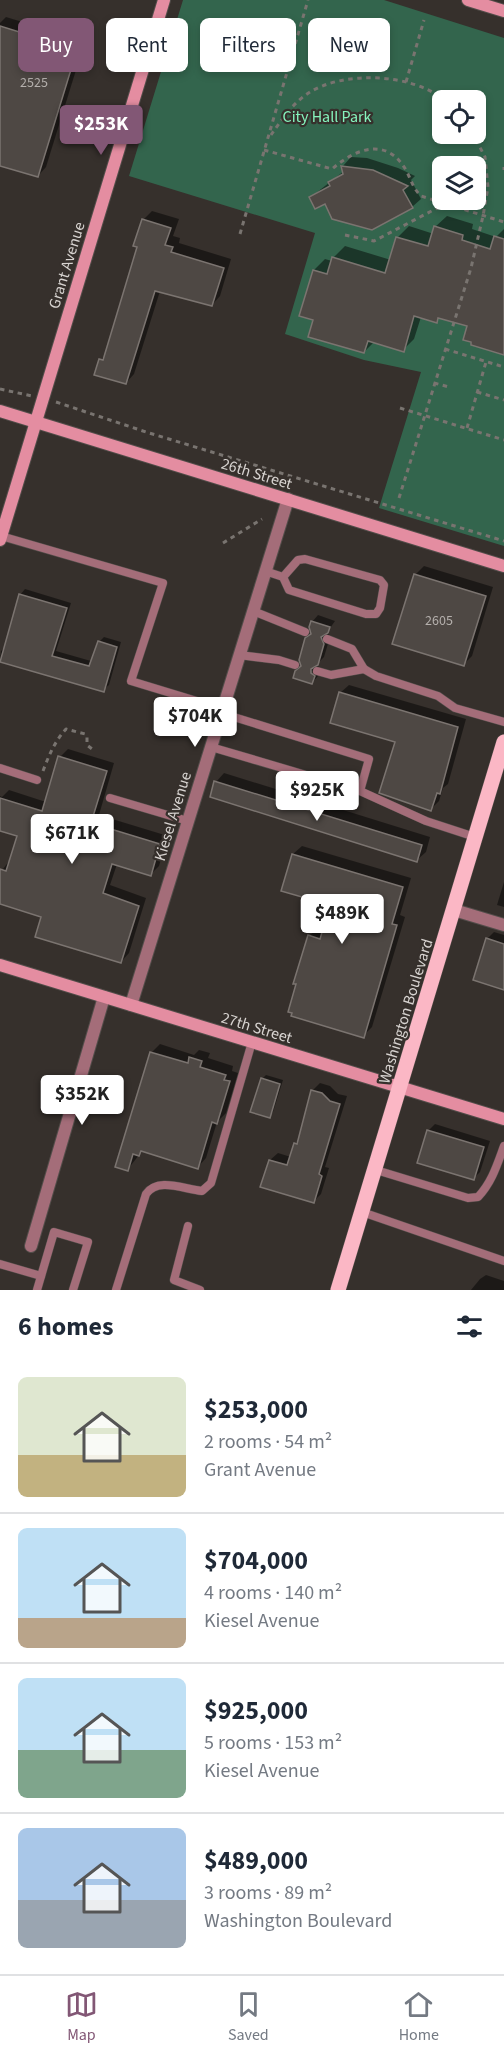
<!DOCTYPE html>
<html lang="en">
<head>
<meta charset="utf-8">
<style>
  body { margin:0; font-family:"Source Sans 3",sans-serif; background:#f2f2f3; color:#1f2937; height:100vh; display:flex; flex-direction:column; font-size:22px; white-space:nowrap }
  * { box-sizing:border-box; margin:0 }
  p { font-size:20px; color:#747a83 }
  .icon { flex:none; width:33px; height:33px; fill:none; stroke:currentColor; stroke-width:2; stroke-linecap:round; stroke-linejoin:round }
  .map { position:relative; height:1290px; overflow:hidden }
  .drawer { display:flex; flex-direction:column; background:#fff; flex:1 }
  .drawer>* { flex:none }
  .banner { position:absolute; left:18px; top:18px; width:468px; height:54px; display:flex; gap:12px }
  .fabs { position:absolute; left:432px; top:90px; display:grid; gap:12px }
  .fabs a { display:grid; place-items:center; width:54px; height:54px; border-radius:9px; background:#fff; box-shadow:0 3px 9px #0003; font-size:30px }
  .price { position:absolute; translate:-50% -51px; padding:0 14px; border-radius:6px; background:#fff; color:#222; font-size:20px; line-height:39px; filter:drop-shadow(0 2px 3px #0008) }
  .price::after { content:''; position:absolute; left:50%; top:36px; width:18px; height:14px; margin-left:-9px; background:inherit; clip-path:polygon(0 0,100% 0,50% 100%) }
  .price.selected { background:#825775; color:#fff }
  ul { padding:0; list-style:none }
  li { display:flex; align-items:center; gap:18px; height:150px; padding:0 18px }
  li+li { border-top:2px solid #e0e1e3 }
  li span { display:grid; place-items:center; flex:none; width:168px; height:120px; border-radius:9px; color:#555 }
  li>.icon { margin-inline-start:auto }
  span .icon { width:72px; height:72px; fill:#fffc; stroke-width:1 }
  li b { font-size:26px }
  h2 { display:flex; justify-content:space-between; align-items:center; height:72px; padding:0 18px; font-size:26px }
  .chip { padding:0 21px; border-radius:9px; background:#fff; box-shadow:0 3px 9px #0003; font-size:21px; line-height:54px }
  .chip.selected { background:#825775; color:#fff }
  .dock { display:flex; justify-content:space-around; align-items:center; height:84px; border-top:2px solid #e0e1e3; background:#fff; font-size:16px; color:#747a83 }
  .dock a { display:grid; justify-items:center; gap:3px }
  .dock .selected { color:#825775 }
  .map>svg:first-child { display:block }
  .green { fill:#33654d; fill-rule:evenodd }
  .shadow { fill:#0007; fill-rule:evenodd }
  .building { fill:#4e4844; stroke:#7b7470; stroke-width:1.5 }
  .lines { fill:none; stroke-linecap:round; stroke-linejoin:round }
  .lane-casing { stroke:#534d4a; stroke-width:9 }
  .street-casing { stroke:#534d4a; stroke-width:14 }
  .secondary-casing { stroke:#534d4a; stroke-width:14 }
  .primary-casing { stroke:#534d4a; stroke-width:16 }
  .path { stroke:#797470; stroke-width:3; stroke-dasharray:4.5 4.5; stroke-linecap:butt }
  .lane { stroke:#a46d79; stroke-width:8 }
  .street { stroke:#a46d79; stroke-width:12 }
  .secondary { stroke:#e48da1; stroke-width:12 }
  .primary { stroke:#fbb7c5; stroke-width:15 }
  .labels { text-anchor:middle; stroke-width:4.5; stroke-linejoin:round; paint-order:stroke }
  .number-label { font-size:14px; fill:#b5b0ad }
  .park-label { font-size:16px; fill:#85f3bd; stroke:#36302c }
  .street-label { font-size:16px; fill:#d7d3d0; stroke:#36302c }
</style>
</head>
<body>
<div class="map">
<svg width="504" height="1290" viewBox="0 0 504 1290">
  <rect width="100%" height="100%" fill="#36302c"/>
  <!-- green -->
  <path class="green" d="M 183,0 L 384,0 L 504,38 L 504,546 L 379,508 L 421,372 L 364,360 L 285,334 L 315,233 L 129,176 ZM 442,100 L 476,100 L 476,134 L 442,134 ZM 442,166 L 476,166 L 476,200 L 442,200 Z"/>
  <!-- shadow -->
  <g class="shadow">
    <path d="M 6,17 L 85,41 L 46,167 L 38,176 L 0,164 L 0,23 Z"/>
    <path d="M 351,157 L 367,158 L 398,168 L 415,176 L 411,180 L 421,199 L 412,207 L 325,202 L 311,197 L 344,171 L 343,166 Z"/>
    <path d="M 152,211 L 179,219 L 173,236 L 180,238 L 179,243 L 231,259 L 220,296 L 212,305 L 160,291 L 134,374 L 126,383 L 101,360 L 106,354 L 139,246 L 143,220 Z"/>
    <path d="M 447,216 L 473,224 L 472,229 L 496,237 L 504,229 L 504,352 L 469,325 L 440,317 L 436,321 L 421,317 L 414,339 L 403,350 L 374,342 L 364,352 L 315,319 L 314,270 L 325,259 L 332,261 L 333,258 L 345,246 L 391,260 L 398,237 L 409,226 L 434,234 L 435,227 Z"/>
    <path d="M 424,566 L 493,587 L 472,656 L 463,665 L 394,643 L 416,574 Z"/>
    <path d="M 25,589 L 71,603 L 56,651 L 91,661 L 99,642 L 104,637 L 121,642 L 109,685 L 103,690 L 0,661 L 1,651 L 4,648 L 20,595 Z"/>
    <path d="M 318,615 L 335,621 L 328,631 L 330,637 L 324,657 L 317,664 L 320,669 L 318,676 L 312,683 L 302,666 L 312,633 L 312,622 ZM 307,667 L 317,676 L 313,676 Z"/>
    <path d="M 349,685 L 466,719 L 448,784 L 443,788 L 439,801 L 431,809 L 396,741 L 340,693 Z"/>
    <path d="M 68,749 L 114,763 L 99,815 L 168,836 L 159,866 L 151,874 L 117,864 L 110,885 L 146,898 L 129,953 L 121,962 L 43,916 L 0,903 L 0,873 L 9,861 L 19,835 L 0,829 L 0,796 L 2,797 L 9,790 L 46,802 L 60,757 Z"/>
    <path d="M 224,773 L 430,837 L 426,852 L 417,860 L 216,782 Z"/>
    <path d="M 302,846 L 411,878 L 400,915 L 405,917 L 372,1027 L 363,1036 L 309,936 L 318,928 L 324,929 L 332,904 L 293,854 Z"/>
    <path d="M 504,882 L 504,907 L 497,905 Z"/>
    <path d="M 494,932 L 504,935 L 504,988 L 487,939 Z"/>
    <path d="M 160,1044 L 194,1055 L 199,1050 L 210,1053 L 208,1058 L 233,1066 L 232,1071 L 238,1073 L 226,1113 L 217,1122 L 206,1158 L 198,1167 L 143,1150 L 128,1169 L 151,1053 Z"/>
    <path d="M 266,1075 L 283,1080 L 273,1112 L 269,1116 L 262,1079 Z"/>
    <path d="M 320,1083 L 330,1086 L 338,1094 L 347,1096 L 325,1167 L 329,1168 L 321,1194 L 314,1201 L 270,1160 L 278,1153 L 291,1157 L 295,1144 L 299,1140 L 312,1091 Z"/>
    <path d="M 435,1124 L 490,1141 L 480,1172 L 474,1178 L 428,1131 Z"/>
    <path d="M 486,1275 L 504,1281 L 504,1290 L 471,1290 L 480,1279 Z"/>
  </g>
  <!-- building -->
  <g class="building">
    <path d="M 0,26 L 77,50 L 38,177 L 0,166 Z"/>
    <path d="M 341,166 L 373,170 L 408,186 L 403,190 L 413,208 L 372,230 L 332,219 L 325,204 L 315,209 L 309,197 L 330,186 L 328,182 L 343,174 Z"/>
    <path d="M 142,219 L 171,228 L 165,245 L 173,247 L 171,252 L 224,268 L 212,306 L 155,291 L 126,384 L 94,375 L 99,359 L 103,360 L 137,247 L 133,246 Z"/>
    <path d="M 434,226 L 463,235 L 462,240 L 490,249 L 494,236 L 504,239 L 504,355 L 471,345 L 471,342 L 463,340 L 467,326 L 438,318 L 437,323 L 414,316 L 404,352 L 368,341 L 364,353 L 308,337 L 313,320 L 299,316 L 313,270 L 327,274 L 332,257 L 385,273 L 396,237 L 428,246 Z"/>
    <path d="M 414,574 L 486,596 L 464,666 L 392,644 Z"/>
    <path d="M 19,594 L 67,608 L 52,656 L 89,666 L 98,641 L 117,647 L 104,692 L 0,662 Z"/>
    <path d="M 311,621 L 330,627 L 328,633 L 321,637 L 324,644 L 318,665 L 311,669 L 311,673 L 315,676 L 312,684 L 293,678 L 295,671 L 301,666 L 299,660 L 305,638 L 311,634 L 309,627 Z"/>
    <path d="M 339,692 L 458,727 L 440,794 L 437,793 L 431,811 L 379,793 L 395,742 L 330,723 Z"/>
    <path d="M 58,756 L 107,771 L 91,823 L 160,844 L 151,876 L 112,864 L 103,893 L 139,906 L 121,963 L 35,937 L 41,917 L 0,904 L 0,869 L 6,871 L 17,836 L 0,831 L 0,798 L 42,811 Z"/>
    <path d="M 214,781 L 422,845 L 417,862 L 210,797 Z"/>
    <path d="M 292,854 L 403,887 L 392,924 L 397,925 L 364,1038 L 291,1016 L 292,1013 L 288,1012 L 296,984 L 293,984 L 308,935 L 320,939 L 330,905 L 281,891 Z"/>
    <path d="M 486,938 L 504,944 L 504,990 L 473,980 Z"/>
    <path d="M 150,1052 L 188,1063 L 189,1057 L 202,1061 L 200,1067 L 226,1075 L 224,1080 L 230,1081 L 217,1124 L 212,1122 L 198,1169 L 141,1151 L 139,1156 L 133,1154 L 128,1171 L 115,1167 Z"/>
    <path d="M 261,1078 L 280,1084 L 270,1118 L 250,1112 Z"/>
    <path d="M 311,1090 L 322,1093 L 330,1101 L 340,1104 L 319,1174 L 322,1176 L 314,1203 L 260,1187 L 269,1160 L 287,1165 L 294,1143 L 297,1144 Z"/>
    <path d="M 427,1130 L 484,1147 L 474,1180 L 417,1163 Z"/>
  </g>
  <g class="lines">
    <defs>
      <g id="lane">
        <path d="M 1,536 L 163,583 L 131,681 L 223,709"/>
        <path d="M 265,571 L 283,577 L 289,590 L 366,614 L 376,614 L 380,608 L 384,585 L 380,580 L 305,559 L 298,560 L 283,577"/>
        <path d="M 253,611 L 305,632"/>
        <path d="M 327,639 L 352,649 L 364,669 L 376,676 L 438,696 L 455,708 L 504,722"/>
        <path d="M 239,655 L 279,660 L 295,665"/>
        <path d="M 317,671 L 331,675 L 364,669"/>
        <path d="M 211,747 L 360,791 L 369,759 L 221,713"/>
        <path d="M 0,768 L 37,780"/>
        <path d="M 360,791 L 426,821 L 475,837"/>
        <path d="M 110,798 L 188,821"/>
        <path d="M 376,1170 L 468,1198 L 478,1197 C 492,1182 497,1165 504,1146"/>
        <path d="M 362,1212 L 504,1261"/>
        <path d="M 188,1226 L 174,1280 L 200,1290"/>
        <path d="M 0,1264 L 41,1276"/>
        <path d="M 37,1290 L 54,1232 L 88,1242 L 73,1290"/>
        <path d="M 116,1290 L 146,1194 C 158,1177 183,1189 202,1191 L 211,1183 L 252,1042"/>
      </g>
      <g id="street">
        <path d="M 454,910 L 504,925"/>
        <path d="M 131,1005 L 288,499"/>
        <path d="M 31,1246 L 104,997"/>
      </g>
      <g id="secondary">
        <path d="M 468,0 L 504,11"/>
        <path d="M 0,411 L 504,566"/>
        <path d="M 0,540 L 164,0"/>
        <path d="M 0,965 L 504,1119"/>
      </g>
      <path id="primary" d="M 338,1290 L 504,742"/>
    </defs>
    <!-- lane casing -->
    <use href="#lane" class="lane-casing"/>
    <!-- street casing -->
    <use href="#street" class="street-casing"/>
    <!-- secondary casing -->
    <use href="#secondary" class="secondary-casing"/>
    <!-- primary casing -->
    <use href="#primary" class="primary-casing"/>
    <!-- path -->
    <g class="path">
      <path d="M 406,82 L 424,20"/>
      <path d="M 271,135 C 281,121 292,104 307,94 C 342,70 412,73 444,100"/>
      <path d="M 264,150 L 332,169 C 356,148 388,136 407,172 C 412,182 413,188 421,196 L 504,222"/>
      <path d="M 504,167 L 504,170"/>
      <path d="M 240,234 L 308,0"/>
      <path d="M 345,235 L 374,241 L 445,204"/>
      <path d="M 445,349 L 504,367"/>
      <path d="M 434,383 L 449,387"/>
      <path d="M 0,389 L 32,396"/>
      <path d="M 477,392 L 504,400"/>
      <path d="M 56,402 L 146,432 L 504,541"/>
      <path d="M 400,408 L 504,440"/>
      <path d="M 467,428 L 486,362"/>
      <path d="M 399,498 L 471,268 L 483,216 L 488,187 L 485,157 L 473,134"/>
      <path d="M 223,543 L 262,519"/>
      <path d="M 43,771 C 49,755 55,741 66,729 L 85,734 L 87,737 L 87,745 L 92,749"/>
    </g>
    <!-- lane -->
    <use href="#lane" class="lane"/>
    <!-- street -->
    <use href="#street" class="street"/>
    <!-- secondary -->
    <use href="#secondary" class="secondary"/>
    <!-- primary -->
    <use href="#primary" class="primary"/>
  </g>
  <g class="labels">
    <!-- number labels -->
    <g class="number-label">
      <text x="34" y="87">2525</text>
      <text x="439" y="625">2605</text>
    </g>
    <!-- park labels -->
    <g class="park-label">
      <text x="327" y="122">City Hall Park</text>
    </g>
    <!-- street labels -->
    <g class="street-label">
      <text transform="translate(66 265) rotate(-73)" y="6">Grant Avenue</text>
      <text transform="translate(257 473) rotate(17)" y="6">26th Street</text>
      <text transform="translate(172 816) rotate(-73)" y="6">Kiesel Avenue</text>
      <text transform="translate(405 1011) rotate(-73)" y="6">Washington Boulevard</text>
      <text transform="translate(257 1027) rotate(17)" y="6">27th Street</text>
    </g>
  </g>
</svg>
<div class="fabs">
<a><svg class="icon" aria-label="locate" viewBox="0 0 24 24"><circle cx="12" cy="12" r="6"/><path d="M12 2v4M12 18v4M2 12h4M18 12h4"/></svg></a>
<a><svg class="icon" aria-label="layers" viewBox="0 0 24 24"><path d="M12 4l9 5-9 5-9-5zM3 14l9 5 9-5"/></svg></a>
</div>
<b class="price selected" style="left:101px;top:156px">$253K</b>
<b class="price" style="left:195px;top:748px">$704K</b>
<b class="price" style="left:317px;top:822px">$925K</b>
<b class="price" style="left:72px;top:865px">$671K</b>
<b class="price" style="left:342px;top:945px">$489K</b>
<b class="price" style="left:82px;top:1126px">$352K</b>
<div class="banner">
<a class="chip selected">Buy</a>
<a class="chip">Rent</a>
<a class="chip">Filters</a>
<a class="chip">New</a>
</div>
</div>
<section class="drawer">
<h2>6 homes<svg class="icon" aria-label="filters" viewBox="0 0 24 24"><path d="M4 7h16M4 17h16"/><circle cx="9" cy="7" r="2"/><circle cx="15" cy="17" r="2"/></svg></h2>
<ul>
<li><span style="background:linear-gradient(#dfe7d0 65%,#c2b280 0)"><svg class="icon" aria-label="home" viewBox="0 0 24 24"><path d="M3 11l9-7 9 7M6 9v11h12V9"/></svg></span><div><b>$253,000</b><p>2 rooms · 54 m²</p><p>Grant Avenue</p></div></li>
<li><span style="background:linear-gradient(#bfe0f5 75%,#b9a48a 0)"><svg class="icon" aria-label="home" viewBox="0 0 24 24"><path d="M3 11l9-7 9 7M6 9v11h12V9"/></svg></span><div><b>$704,000</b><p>4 rooms · 140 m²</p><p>Kiesel Avenue</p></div></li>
<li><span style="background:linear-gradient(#bfe0f5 60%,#7fa58c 0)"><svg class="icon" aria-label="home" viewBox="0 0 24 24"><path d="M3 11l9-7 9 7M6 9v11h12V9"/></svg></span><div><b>$925,000</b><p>5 rooms · 153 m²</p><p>Kiesel Avenue</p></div></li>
<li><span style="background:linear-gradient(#a9c7e8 60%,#9aa5b1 0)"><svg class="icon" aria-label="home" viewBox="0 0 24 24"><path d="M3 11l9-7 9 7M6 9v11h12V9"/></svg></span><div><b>$489,000</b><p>3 rooms · 89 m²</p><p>Washington Boulevard</p></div></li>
</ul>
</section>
<nav class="dock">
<a class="selected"><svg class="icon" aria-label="map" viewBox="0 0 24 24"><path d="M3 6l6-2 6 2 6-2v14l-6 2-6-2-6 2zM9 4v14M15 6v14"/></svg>Map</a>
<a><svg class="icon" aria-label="saved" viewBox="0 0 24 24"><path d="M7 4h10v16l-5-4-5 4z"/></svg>Saved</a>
<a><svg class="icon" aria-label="home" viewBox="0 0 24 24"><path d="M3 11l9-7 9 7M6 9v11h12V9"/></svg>Home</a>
</nav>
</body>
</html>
